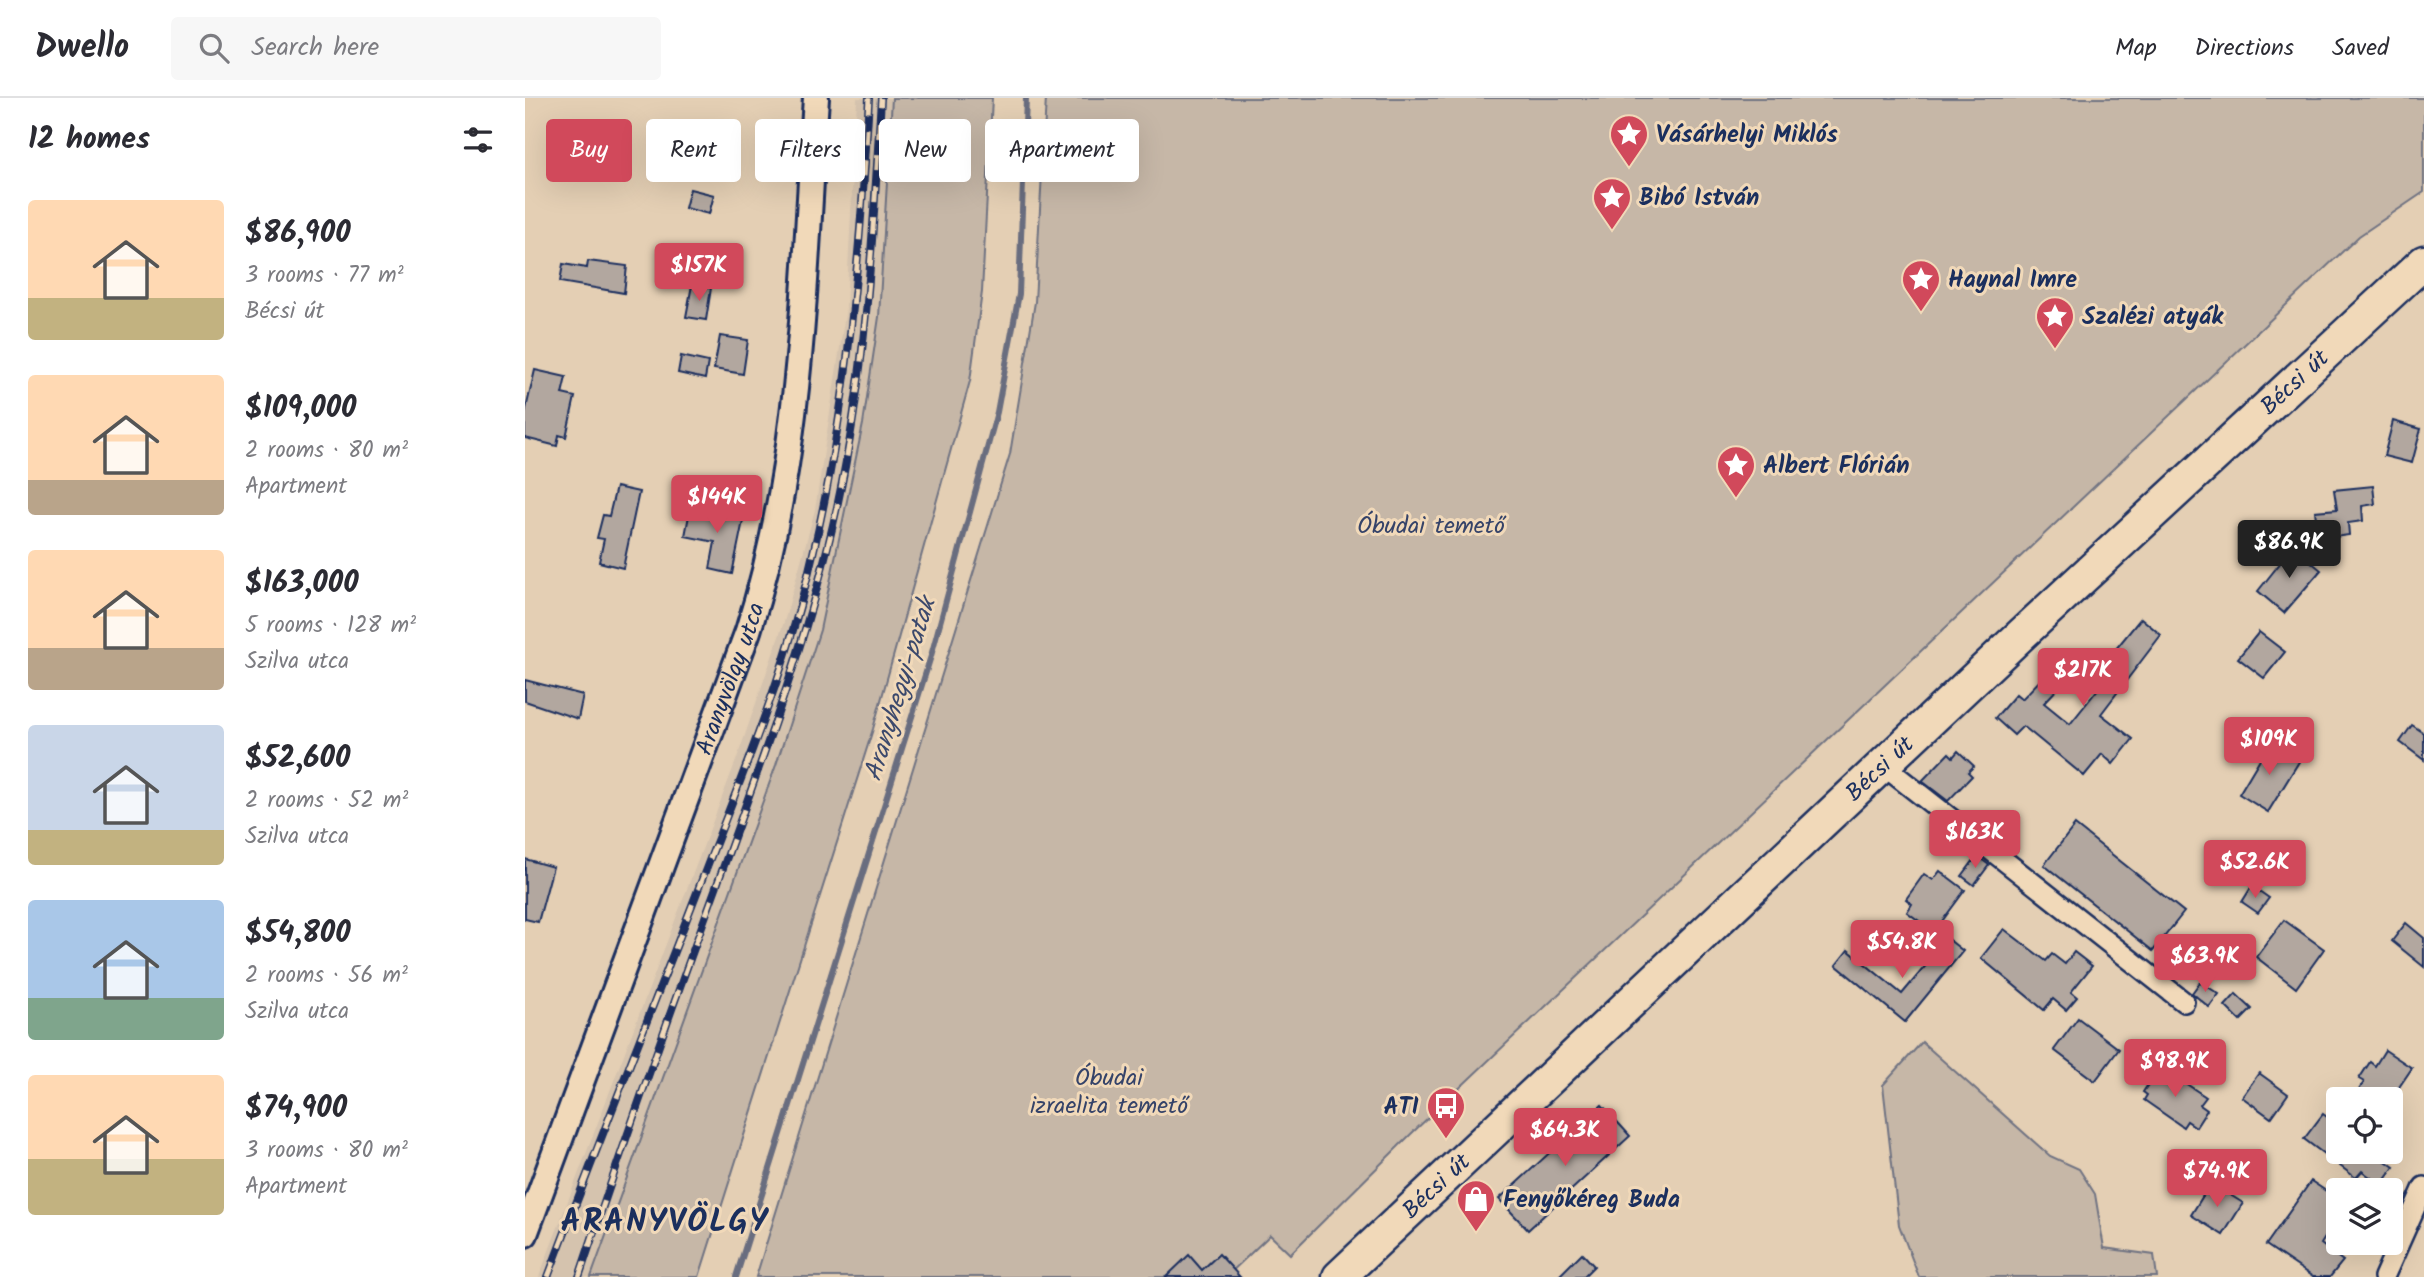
<!DOCTYPE html>
<html lang="en">
<head>
<meta charset="utf-8">
<style>
  body { margin:0; font-family:Kalam,sans-serif; background:#f7f7f7; color:#2b2b33; height:100vh; display:flex; flex-direction:column; font-size:26px; white-space:nowrap }
  * { box-sizing:border-box; margin:0 }
  p { font-size:23px; color:#7c7c81 }
  .icon { flex:none; width:38px; height:38px; fill:none; stroke:currentColor; stroke-width:2; stroke-linecap:round; stroke-linejoin:round }
  .map { position:relative; flex:1; overflow:hidden }
  .side { display:flex; flex-direction:column; background:#fff; width:525px }
  .side>* { flex:none }
  .hud { position:absolute; left:21px; top:21px; width:665px; height:63px; display:flex; gap:14px }
  .fabs { position:absolute; left:1801px; top:989px; display:grid; gap:14px }
  .fabs a { display:grid; place-items:center; width:77px; height:77px; border-radius:7px; background:#fff; box-shadow:0 7px 28px #0002; font-size:35px }
  .price { position:absolute; translate:-50% -60px; padding:0 16px; border-radius:7px; background:#d1495b; color:#fff; font-size:23px; line-height:46px; filter:drop-shadow(0 2px 4px #0008) }
  .price::after { content:''; position:absolute; left:50%; top:42px; width:21px; height:16px; margin-left:-10px; background:inherit; clip-path:polygon(0 0,100% 0,50% 100%) }
  .price.on { background:#222; color:#fff }
  ul { padding:0; list-style:none }
  li { display:flex; align-items:center; gap:21px; height:175px; padding:0 28px }
  li span { display:grid; place-items:center; flex:none; width:196px; height:140px; border-radius:7px; color:#555 }
  li>.icon { margin-inline-start:auto }
  span .icon { width:84px; height:84px; fill:#fffc; stroke-width:1 }
  li b { font-size:30px }
  h2 { display:flex; justify-content:space-between; align-items:center; height:84px; padding:0 28px; font-size:30px }
  .chip { padding:0 24px; border-radius:7px; background:#fff; box-shadow:0 7px 28px #0002; font-size:24px; line-height:63px }
  .chip.on { background:#d1495b; color:#fff }
  header { display:flex; align-items:center; gap:42px; box-sizing:border-box; height:98px; padding:0 35px; background:#fff; border-bottom:2px solid #e1e1e2 }
  header strong { font-size:33px }
  nav { display:flex; gap:38px; margin-inline-start:auto; font-size:24px }
  .search { width:490px; height:63px; background:#f7f7f7; display:flex; align-items:center; gap:18px; box-sizing:border-box; padding:0 24px; border-radius:7px; color:#7c7c81; font-size:26px }
  main { display:flex; flex:1; min-height:0 }
  .map>svg:first-child { display:block }
  .built { fill:#d5c3ae }
  .green { fill:#c6b7a7; stroke:#707382; stroke-width:2 }
  .lines { fill:none; stroke-linecap:round; stroke-linejoin:round }
  .stream { stroke:#696d7f; stroke-width:6 }
  .building { fill:#b2a79f; stroke:#1b2f5e; stroke-width:2 }
  .minor-casing { stroke:#1b2f5e; stroke-width:24 }
  .tertiary-casing { stroke:#1b2f5e; stroke-width:30 }
  .primary-casing { stroke:#1b2f5e; stroke-width:37 }
  .minor { stroke:#f1d9b9; stroke-width:19 }
  .tertiary { stroke:#f1d9b9; stroke-width:24 }
  .primary { stroke:#f1d9b9; stroke-width:32 }
  .rail-casing { stroke:#1b2f5e; stroke-width:8 }
  .rail { stroke:#f1d9b9; stroke-width:5; stroke-dasharray:16; stroke-linecap:butt }
  .labels { text-anchor:middle; stroke-width:6; stroke-linejoin:round; paint-order:stroke }
  .poi-label { font-size:24px; font-weight:bold; fill:#1b2f5e; stroke:#f1d9b9; text-anchor:start }
  .street-label { font-size:24px; fill:#1b2f5e; stroke:#f1d9b9 }
  .park-label { font-size:24px; fill:#354369; stroke:#f1d9b9 }
  .water-label { font-size:26px; font-style:italic; fill:#3c496c; stroke:#f1d9b9 }
  .district-label { font-size:32px; font-weight:bold; letter-spacing:2px; fill:#1b2f5e; stroke:#f1d9b9 }
</style>
</head>
<body>
<header>
<strong>Dwello</strong>
<div class="search"><svg class="icon" aria-label="search" viewBox="0 0 24 24"><circle cx="10" cy="10" r="6"/><path d="M15 15l6 6"/></svg>Search here</div>
<nav><a>Map</a><a>Directions</a><a>Saved</a></nav>
</header>
<main>
<section class="side">
<h2>12 homes<svg class="icon" aria-label="filters" viewBox="0 0 24 24"><path d="M4 7h16M4 17h16"/><circle cx="9" cy="7" r="2"/><circle cx="15" cy="17" r="2"/></svg></h2>
<ul>
<li><span style="background:linear-gradient(#ffd9b3 70%,#c2b280 0)"><svg class="icon" aria-label="home" viewBox="0 0 24 24"><path d="M3 11l9-7 9 7M6 9v11h12V9"/></svg></span><div><b>$86,900</b><p>3 rooms · 77 m²</p><p>Bécsi út</p></div></li>
<li><span style="background:linear-gradient(#ffd9b3 75%,#b9a48a 0)"><svg class="icon" aria-label="home" viewBox="0 0 24 24"><path d="M3 11l9-7 9 7M6 9v11h12V9"/></svg></span><div><b>$109,000</b><p>2 rooms · 80 m²</p><p>Apartment</p></div></li>
<li><span style="background:linear-gradient(#ffd9b3 70%,#b9a48a 0)"><svg class="icon" aria-label="home" viewBox="0 0 24 24"><path d="M3 11l9-7 9 7M6 9v11h12V9"/></svg></span><div><b>$163,000</b><p>5 rooms · 128 m²</p><p>Szilva utca</p></div></li>
<li><span style="background:linear-gradient(#c9d6e8 75%,#c2b280 0)"><svg class="icon" aria-label="home" viewBox="0 0 24 24"><path d="M3 11l9-7 9 7M6 9v11h12V9"/></svg></span><div><b>$52,600</b><p>2 rooms · 52 m²</p><p>Szilva utca</p></div></li>
<li><span style="background:linear-gradient(#a9c7e8 70%,#7fa58c 0)"><svg class="icon" aria-label="home" viewBox="0 0 24 24"><path d="M3 11l9-7 9 7M6 9v11h12V9"/></svg></span><div><b>$54,800</b><p>2 rooms · 56 m²</p><p>Szilva utca</p></div></li>
<li><span style="background:linear-gradient(#ffd9b3 60%,#c2b280 0)"><svg class="icon" aria-label="home" viewBox="0 0 24 24"><path d="M3 11l9-7 9 7M6 9v11h12V9"/></svg></span><div><b>$74,900</b><p>3 rooms · 80 m²</p><p>Apartment</p></div></li>
</ul>
</section>
<div class="map">
<svg width="1899" height="1179" viewBox="0 0 1899 1179">
  <rect width="100%" height="100%" fill="#e4cfb4"/>
  <filter id="ink" filterUnits="userSpaceOnUse"><feTurbulence type="fractalNoise" baseFrequency=".0143" numOctaves="2"/><feDisplacementMap in="SourceGraphic" scale="14" xChannelSelector="R" yChannelSelector="G"/><feConvolveMatrix kernelMatrix="1 2 1 2 8 2 1 2 1" color-interpolation-filters="sRGB"/></filter>
  <g filter="url(#ink)">
    <!-- built -->
    <path class="built" d="M 332,0 L 367,0 L 354,219 L 338,326 L 295,532 L 251,667 L 66,1179 L 14,1179 L 212,660 L 260,521 L 290,412 L 321,210 Z"/>
    <!-- green -->
    <g class="green">
      <path d="M 367,0 L 467,0 L 457,194 L 445,283 L 348,631 L 174,1179 L 66,1179 L 251,667 L 295,532 L 338,326 L 354,219 Z"/>
      <path d="M 521,0 L 1899,0 L 1899,94 L 1834,138 L 886,1036 L 765,1156 L 745,1137 L 701,1179 L 231,1179 L 485,356 L 510,204 Z"/>
      <path d="M 1397,944 L 1525,1058 L 1554,1071 L 1570,1096 L 1579,1150 L 1629,1157 L 1632,1179 L 1394,1179 L 1374,1127 L 1358,987 Z"/>
    </g>
    <g class="lines">
      <!-- stream -->
      <path class="stream" d="M 211,1179 L 406,558 L 472,314 L 494,196 L 501,0"/>
    </g>
    <!-- building -->
    <g class="building">
      <path d="M 165,91 L 189,97 L 184,116 L 160,110 Z"/>
      <path d="M 63,163 L 102,168 L 99,195 L 35,184 L 38,166 L 62,170 Z"/>
      <path d="M 167,187 L 186,190 L 181,222 L 161,219 Z"/>
      <path d="M 195,238 L 223,242 L 218,276 L 189,271 Z"/>
      <path d="M 156,258 L 183,264 L 180,281 L 153,275 Z"/>
      <path d="M 10,272 L 41,279 L 37,296 L 50,299 L 41,339 L 34,337 L 32,348 L 0,340 L 0,315 Z"/>
      <path d="M 1868,323 L 1896,331 L 1887,365 L 1859,358 Z"/>
      <path d="M 1848,388 L 1850,406 L 1837,408 L 1838,423 L 1823,425 L 1824,437 L 1809,439 L 1810,450 L 1795,452 L 1790,413 L 1812,411 L 1809,392 Z"/>
      <path d="M 91,389 L 114,394 L 98,470 L 74,464 L 79,441 L 72,440 L 78,417 L 84,418 Z"/>
      <path d="M 166,407 L 219,418 L 207,476 L 185,471 L 190,444 L 160,438 Z"/>
      <path d="M 1768,449 L 1796,472 L 1759,515 L 1733,493 Z"/>
      <path d="M 1616,520 L 1636,537 L 1576,616 L 1608,641 L 1588,666 L 1577,656 L 1559,678 L 1498,628 L 1489,637 L 1470,620 L 1491,596 L 1497,601 L 1525,572 L 1538,585 L 1519,605 L 1545,626 L 1577,586 L 1568,579 Z"/>
      <path d="M 1734,534 L 1760,554 L 1739,580 L 1713,560 Z"/>
      <path d="M 0,582 L 58,597 L 53,621 L 0,603 Z"/>
      <path d="M 1887,627 L 1899,635 L 1899,662 L 1875,644 Z"/>
      <path d="M 1745,644 L 1775,662 L 1743,714 L 1714,696 Z"/>
      <path d="M 1433,653 L 1449,668 L 1443,674 L 1447,678 L 1423,703 L 1397,683 L 1424,655 L 1428,659 Z"/>
      <path d="M 1550,727 L 1659,814 L 1628,853 L 1519,767 Z"/>
      <path d="M 1452,758 L 1464,767 L 1449,787 L 1437,778 Z"/>
      <path d="M 0,761 L 28,769 L 13,824 L 0,821 Z"/>
      <path d="M 1415,773 L 1440,792 L 1409,834 L 1382,814 L 1387,806 L 1381,801 L 1399,776 L 1408,782 Z"/>
      <path d="M 1727,788 L 1744,800 L 1733,815 L 1717,804 Z"/>
      <path d="M 1759,822 L 1799,851 L 1771,890 L 1731,859 Z"/>
      <path d="M 1881,825 L 1899,840 L 1899,869 L 1867,843 Z"/>
      <path d="M 1479,831 L 1521,863 L 1527,856 L 1540,866 L 1549,854 L 1567,868 L 1546,894 L 1552,899 L 1541,912 L 1528,901 L 1519,912 L 1456,860 Z"/>
      <path d="M 1423,841 L 1438,853 L 1380,924 L 1311,867 L 1323,852 L 1377,896 Z"/>
      <path d="M 1675,884 L 1694,896 L 1684,909 L 1667,895 Z"/>
      <path d="M 1711,896 L 1727,911 L 1715,923 L 1700,908 Z"/>
      <path d="M 1553,920 L 1594,951 L 1570,983 L 1529,952 Z"/>
      <path d="M 1860,952 L 1887,970 L 1866,1001 L 1828,1001 L 1839,984 L 1834,981 L 1845,964 L 1850,968 Z"/>
      <path d="M 1639,971 L 1681,999 L 1675,1007 L 1682,1012 L 1671,1029 L 1662,1023 L 1658,1029 L 1619,1002 L 1622,997 L 1618,994 L 1630,976 L 1633,979 Z"/>
      <path d="M 1734,975 L 1763,996 L 1746,1020 L 1717,999 Z"/>
      <path d="M 1077,1007 L 1105,1038 L 1003,1132 L 974,1101 Z"/>
      <path d="M 1798,1016 L 1813,1027 L 1813,1054 L 1848,1054 L 1869,1069 L 1856,1087 L 1837,1073 L 1831,1080 L 1779,1041 Z"/>
      <path d="M 1786,1083 L 1813,1101 L 1813,1119 L 1796,1146 L 1818,1163 L 1805,1179 L 1788,1179 L 1741,1147 Z"/>
      <path d="M 1686,1085 L 1718,1105 L 1698,1137 L 1666,1117 Z"/>
      <path d="M 1057,1155 L 1069,1168 L 1058,1179 L 1033,1179 Z"/>
      <path d="M 694,1156 L 715,1179 L 641,1179 L 664,1157 L 677,1172 Z"/>
    </g>
    <g class="lines">
      <defs>
        <g id="minor">
          <path d="M 1359,668 L 1659,904"/>
          <path d="M 1859,1179 L 1899,1089"/>
        </g>
        <g id="tertiary">
          <path id="s1" d="M 0,1136 L 223,533 C 278,361 279,178 291,0"/>
        </g>
        <g id="primary">
          <path id="s2" d="M 814,1179 L 1497,536 L 1899,164"/>
        </g>
      </defs>
      <!-- minor casing -->
      <use href="#minor" class="minor-casing"/>
      <!-- tertiary casing -->
      <use href="#tertiary" class="tertiary-casing"/>
      <!-- primary casing -->
      <use href="#primary" class="primary-casing"/>
      <!-- minor -->
      <use href="#minor" class="minor"/>
      <!-- tertiary -->
      <use href="#tertiary" class="tertiary"/>
      <!-- primary -->
      <use href="#primary" class="primary"/>
      <defs>
        <g id="rail">
          <path d="M 23,1179 C 76,1038 132,899 186,758 C 224,661 264,562 287,460 C 323,309 335,154 344,0"/>
          <path d="M 54,1179 C 98,1047 145,915 193,784 C 237,661 284,538 312,409 C 341,275 348,137 356,0"/>
        </g>
      </defs>
      <!-- rail casing -->
      <use href="#rail" class="rail-casing"/>
      <!-- rail -->
      <use href="#rail" class="rail"/>
    </g>
  </g>
  <!-- icons -->
  <defs>
    <symbol id="sight-pin" viewBox="-11 -11 22 30"><path d="M0 17L-7.5 6A9.5 9.5 0 1 1 7.5 6Z" fill="#d1495b" stroke="#f1d9b9"/><path d="M0-6L1.8-2.2L6-1.7L2.9 1.2L3.7 5.4L0 3.3L-3.7 5.4L-2.9 1.2L-6-1.7L-1.8-2.2Z" fill="#fff"/></symbol>
    <symbol id="bus-pin" viewBox="-11 -11 22 30"><path d="M0 17L-7.5 6A9.5 9.5 0 1 1 7.5 6Z" fill="#d1495b" stroke="#f1d9b9"/><path d="M-5-6H5V4H4V6H2V4H-2V6H-4V4H-5ZM-3.5-4V0h7V-4ZM-3.5 1.2v1.5H-2V1.2ZM2 1.2v1.5H3.5V1.2Z" fill="#fff"/></symbol>
    <symbol id="shop-pin" viewBox="-11 -11 22 30"><path d="M0 17L-7.5 6A9.5 9.5 0 1 1 7.5 6Z" fill="#d1495b" stroke="#f1d9b9"/><path d="M-5-2.5h2.3a2.7 3.5 0 0 1 5.4 0H5L5.5 6h-11ZM-1.5-2.5h3a1.5 2.3 0 0 0-3 0Z" fill="#fff"/></symbol>
  </defs>
  <g fill-rule="evenodd">
    <use href="#sight-pin" x="1082" y="14" width="44" height="60"/>
    <use href="#sight-pin" x="1065" y="77" width="44" height="60"/>
    <use href="#sight-pin" x="1374" y="159" width="44" height="60"/>
    <use href="#sight-pin" x="1508" y="196" width="44" height="60"/>
    <use href="#sight-pin" x="1189" y="345" width="44" height="60"/>
    <use href="#bus-pin" x="899" y="986" width="44" height="60"/>
    <use href="#shop-pin" x="929" y="1079" width="44" height="60"/>
  </g>
  <g class="labels">
    <!-- poi labels -->
    <g class="poi-label">
      <text x="1131" y="44">Vásárhelyi Miklós</text>
      <text x="1114" y="107">Bibó István</text>
      <text x="1423" y="189">Haynal Imre</text>
      <text x="1557" y="226">Szalézi atyák</text>
      <text x="1238" y="375">Albert Flórián</text>
      <text x="894" y="1016" text-anchor="end">ATI</text>
      <text x="978" y="1109">Fenyőkéreg Buda</text>
    </g>
    <!-- street labels -->
    <g class="street-label">
      <text dy="8" stroke="none"><textPath href="#s2" startOffset="1309">Bécsi út</textPath></text>
      <text dy="8" stroke="none"><textPath href="#s1" startOffset="592">Aranyvölgy utca</textPath></text>
      <text dy="8" stroke="none"><textPath href="#s2" startOffset="742">Bécsi út</textPath></text>
      <text dy="8" stroke="none"><textPath href="#s2" startOffset="133">Bécsi út</textPath></text>
    </g>
    <!-- park labels -->
    <g class="park-label">
      <text x="906" y="435">Óbudai temető</text>
      <text x="584" y="987">Óbudai<tspan x="584" dy="28">izraelita temető</tspan></text>
    </g>
    <!-- water labels -->
    <g class="water-label">
      <text transform="translate(374 591) rotate(-73)" y="9">Aranyhegyi-patak</text>
    </g>
    <!-- district labels -->
    <g class="district-label">
      <text x="140" y="1133">ARANYVÖLGY</text>
    </g>
  </g>
</svg>
<div class="fabs">
<a><svg class="icon" aria-label="locate" viewBox="0 0 24 24"><circle cx="12" cy="12" r="6"/><path d="M12 2v4M12 18v4M2 12h4M18 12h4"/></svg></a>
<a><svg class="icon" aria-label="layers" viewBox="0 0 24 24"><path d="M12 4l9 5-9 5-9-5zM3 14l9 5 9-5"/></svg></a>
</div>
<b class="price" style="left:174px;top:205px">$157K</b>
<b class="price" style="left:192px;top:437px">$144K</b>
<b class="price on" style="left:1764px;top:482px">$86.9K</b>
<b class="price" style="left:1558px;top:610px">$217K</b>
<b class="price" style="left:1744px;top:679px">$109K</b>
<b class="price" style="left:1450px;top:772px">$163K</b>
<b class="price" style="left:1730px;top:802px">$52.6K</b>
<b class="price" style="left:1377px;top:882px">$54.8K</b>
<b class="price" style="left:1680px;top:896px">$63.9K</b>
<b class="price" style="left:1650px;top:1001px">$98.9K</b>
<b class="price" style="left:1040px;top:1070px">$64.3K</b>
<b class="price" style="left:1692px;top:1111px">$74.9K</b>
<div class="hud">
<a class="chip on">Buy</a>
<a class="chip">Rent</a>
<a class="chip">Filters</a>
<a class="chip">New</a>
<a class="chip">Apartment</a>
</div>
</div>
</main>
</body>
</html>
